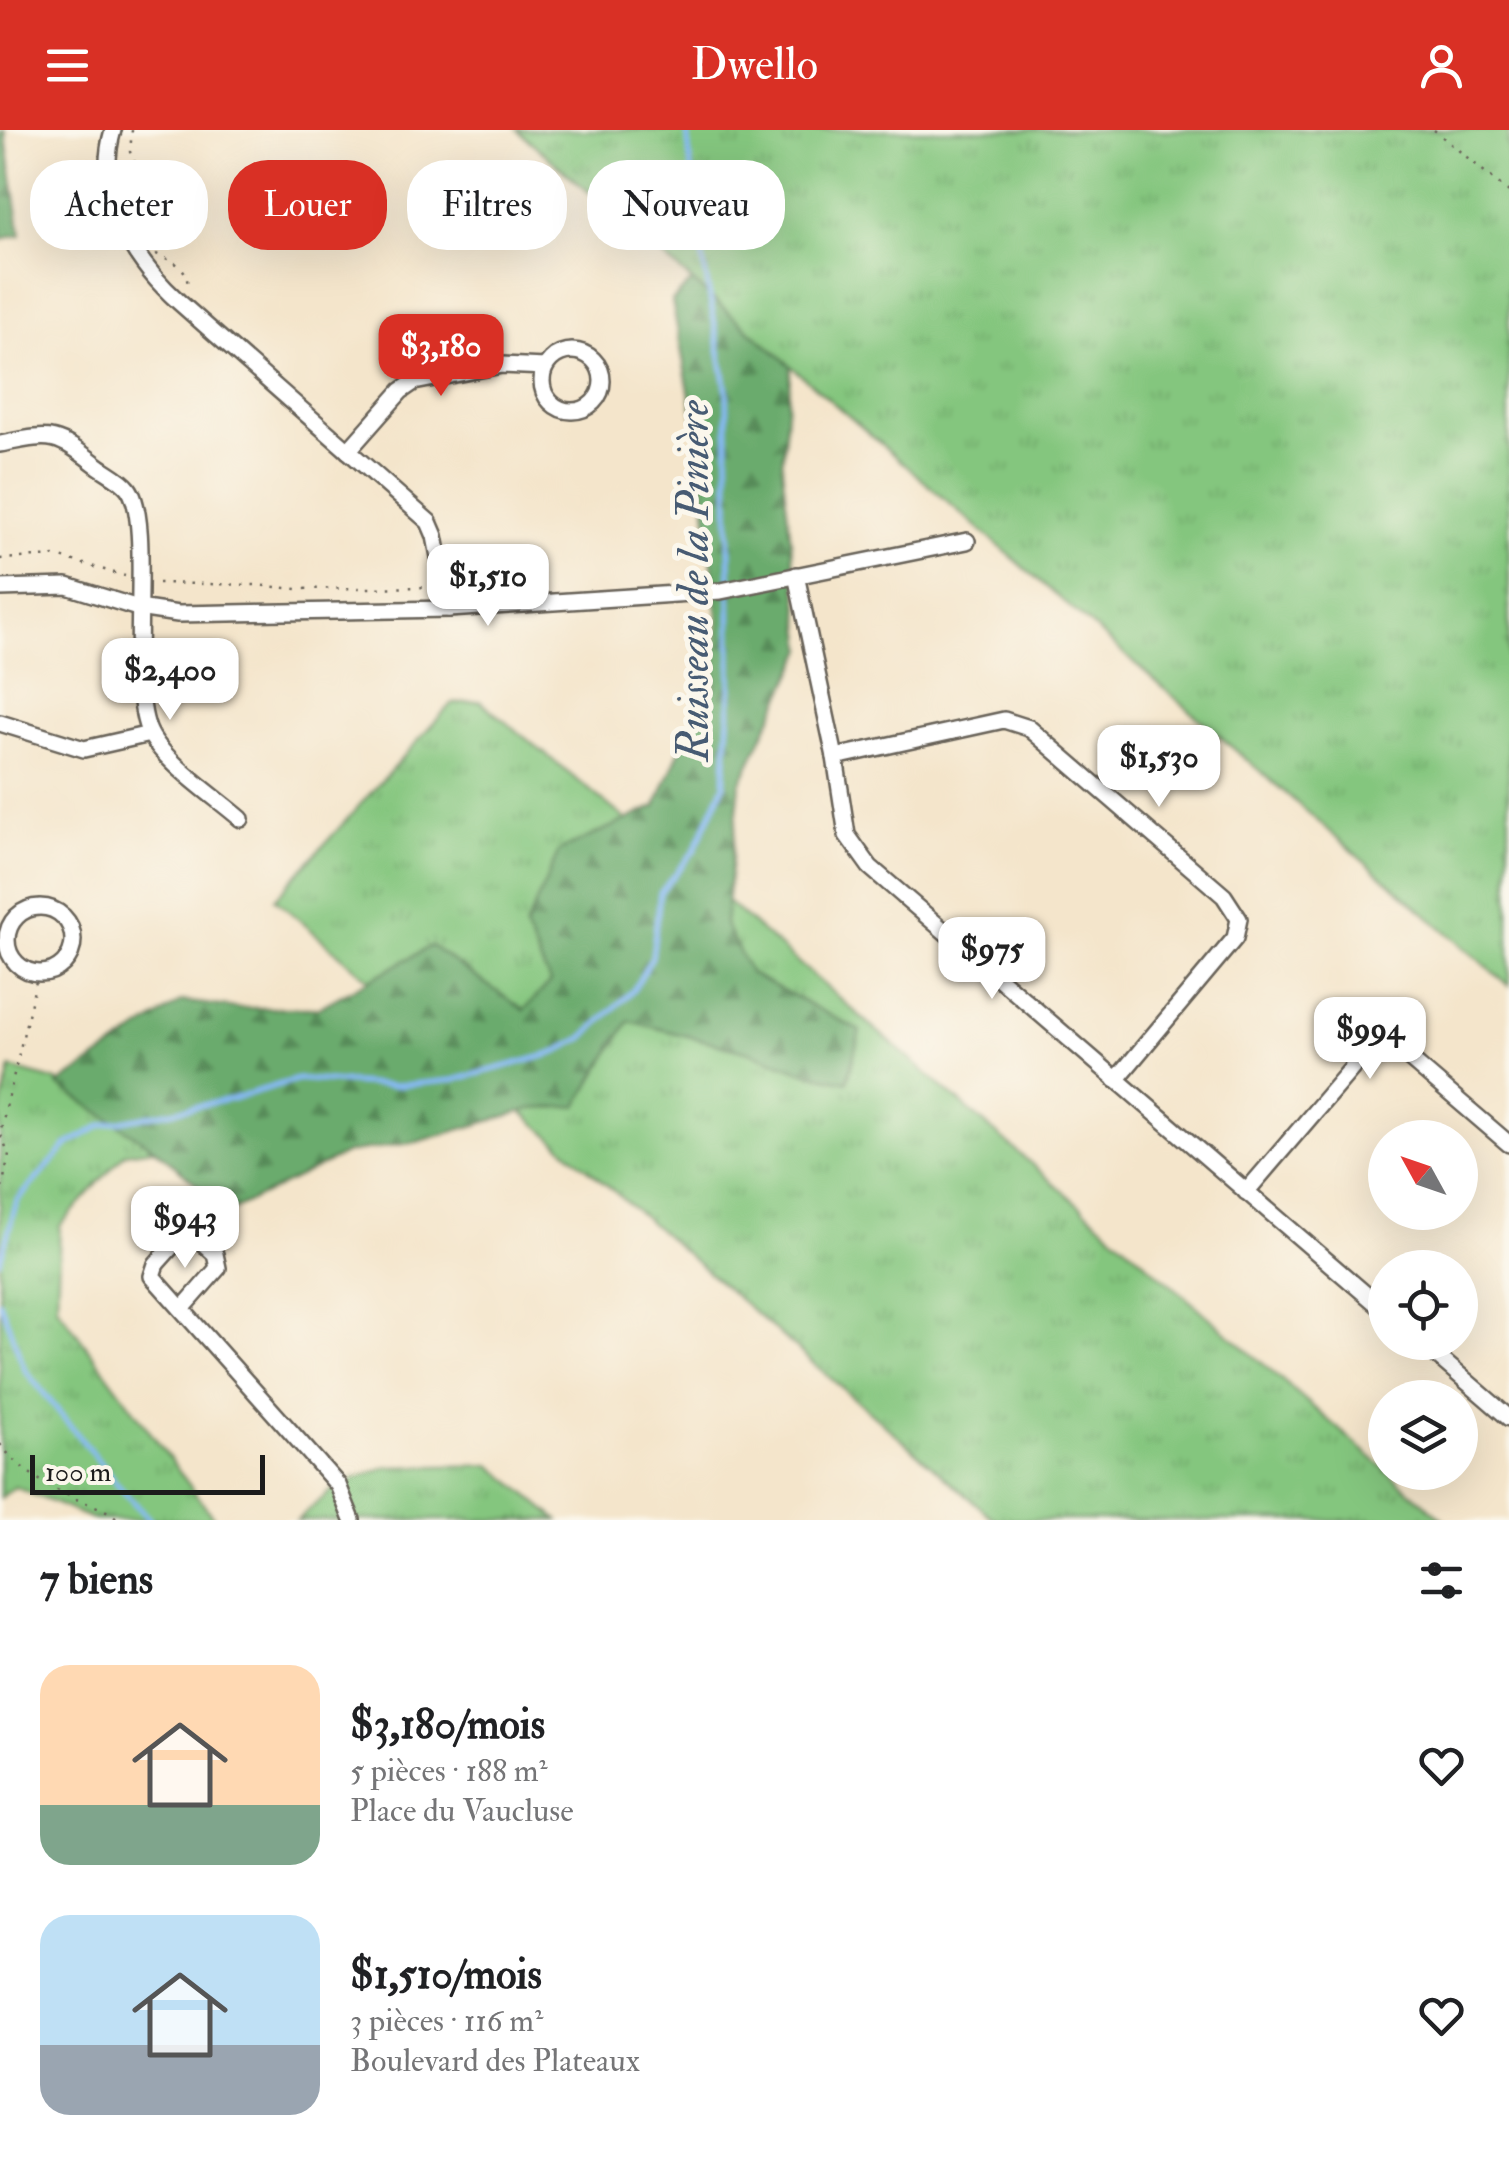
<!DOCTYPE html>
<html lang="fr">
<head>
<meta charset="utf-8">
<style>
  body { margin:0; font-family:"IM FELL Double Pica",serif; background:#f6f6f6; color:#202124; height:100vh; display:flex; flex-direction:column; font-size:38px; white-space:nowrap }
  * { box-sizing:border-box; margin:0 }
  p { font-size:32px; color:#757577 }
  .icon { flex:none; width:55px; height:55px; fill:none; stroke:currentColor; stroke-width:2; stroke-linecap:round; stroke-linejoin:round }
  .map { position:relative; height:1390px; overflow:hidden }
  .side { display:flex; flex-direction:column; background:#fff; flex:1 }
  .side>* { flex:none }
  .hud { position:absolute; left:30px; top:30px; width:1000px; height:90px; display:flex; gap:20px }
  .needle { width:65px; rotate:310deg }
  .fabs { position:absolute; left:1368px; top:990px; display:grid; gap:20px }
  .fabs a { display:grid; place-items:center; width:110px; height:110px; border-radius:50%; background:#fff; box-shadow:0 10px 40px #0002; font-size:50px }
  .scale { position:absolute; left:30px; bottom:25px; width:235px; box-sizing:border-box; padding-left:10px; border:5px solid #1c1c1c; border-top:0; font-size:28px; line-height:35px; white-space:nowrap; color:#1c1c1c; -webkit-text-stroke:8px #fbf7ec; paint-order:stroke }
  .price { position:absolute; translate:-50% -85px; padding:0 22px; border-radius:20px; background:#fff; color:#222; font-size:32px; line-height:65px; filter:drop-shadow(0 2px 5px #0008) }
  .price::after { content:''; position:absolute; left:50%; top:60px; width:30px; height:22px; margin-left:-15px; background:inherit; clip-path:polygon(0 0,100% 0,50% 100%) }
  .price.selected { background:#d93025; color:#fff }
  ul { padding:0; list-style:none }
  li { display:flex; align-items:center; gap:30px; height:250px; padding:0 40px }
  li span { display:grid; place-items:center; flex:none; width:280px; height:200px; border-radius:30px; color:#555 }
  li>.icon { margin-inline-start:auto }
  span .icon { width:120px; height:120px; fill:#fffc; stroke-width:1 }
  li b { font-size:42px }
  h2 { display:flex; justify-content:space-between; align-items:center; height:120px; padding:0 40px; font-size:42px }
  .pill { padding:0 35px; border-radius:40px; background:#fff; box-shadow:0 10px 40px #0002; font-size:35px; line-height:90px }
  .pill.selected { background:#d93025; color:#fff }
  header { display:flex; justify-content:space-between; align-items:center; height:130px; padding:0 40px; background:#d93025; color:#fff; font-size:45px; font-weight:600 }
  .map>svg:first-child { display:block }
  .grass { fill:url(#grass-tufts); stroke:#50714d; stroke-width:2.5 }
  .forest { fill:url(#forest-firs); stroke:#446444; stroke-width:2.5 }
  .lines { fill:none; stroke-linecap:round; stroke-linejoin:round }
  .stream { stroke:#87baf5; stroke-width:5 }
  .street-casing { stroke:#686259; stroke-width:20 }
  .path { stroke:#686259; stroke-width:2.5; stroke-dasharray:2.5 8; stroke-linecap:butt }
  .street { stroke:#fff; stroke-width:15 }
  .labels { text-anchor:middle; stroke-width:10; stroke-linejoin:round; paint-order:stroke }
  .water-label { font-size:45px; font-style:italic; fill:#475b73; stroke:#fbf7ec }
</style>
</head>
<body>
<header><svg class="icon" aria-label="menu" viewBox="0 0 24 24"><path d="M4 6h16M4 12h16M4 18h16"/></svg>Dwello<svg class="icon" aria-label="person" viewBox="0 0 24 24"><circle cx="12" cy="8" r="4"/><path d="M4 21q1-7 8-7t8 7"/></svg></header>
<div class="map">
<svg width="1509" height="1390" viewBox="0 0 1509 1390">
  <defs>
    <pattern id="grass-tufts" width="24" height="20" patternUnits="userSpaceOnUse" patternTransform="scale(2.5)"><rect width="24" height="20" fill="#84c67e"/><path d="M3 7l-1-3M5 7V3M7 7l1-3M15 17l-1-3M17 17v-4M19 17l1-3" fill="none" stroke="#71aa6c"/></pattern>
    <pattern id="forest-firs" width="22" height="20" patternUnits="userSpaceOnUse" patternTransform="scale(2.5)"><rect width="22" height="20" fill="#6bab6d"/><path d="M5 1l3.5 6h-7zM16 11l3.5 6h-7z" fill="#578a59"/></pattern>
  </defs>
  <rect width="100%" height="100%" fill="#fbf7ec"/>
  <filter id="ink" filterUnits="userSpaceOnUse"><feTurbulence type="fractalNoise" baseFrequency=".01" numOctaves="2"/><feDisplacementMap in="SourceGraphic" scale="20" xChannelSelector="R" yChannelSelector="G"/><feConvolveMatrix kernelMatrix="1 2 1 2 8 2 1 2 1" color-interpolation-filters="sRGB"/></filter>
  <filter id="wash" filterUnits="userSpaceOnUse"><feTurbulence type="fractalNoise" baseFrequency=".0048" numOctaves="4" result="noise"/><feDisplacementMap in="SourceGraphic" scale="40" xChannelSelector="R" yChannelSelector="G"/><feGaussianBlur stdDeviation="2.25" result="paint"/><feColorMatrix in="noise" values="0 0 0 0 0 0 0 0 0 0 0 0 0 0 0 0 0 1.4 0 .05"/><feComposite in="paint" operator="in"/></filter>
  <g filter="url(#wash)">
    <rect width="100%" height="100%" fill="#f4e5cb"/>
    <!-- grass -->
    <g class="grass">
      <path d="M 517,0 L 1509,0 L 1509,856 Z"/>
      <path d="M 480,571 L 729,773 L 1385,1339 L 1385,1342 L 1389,1343 L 1444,1390 L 995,1390 L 275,769 L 451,574 Z"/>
      <path d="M 11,938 L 57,951 L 154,1019 L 125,1023 L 60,1096 L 57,1176 L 215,1390 L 95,1390 L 15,1357 L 0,1368 L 0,983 Z"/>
      <path d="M 491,1335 L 558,1390 L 297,1390 L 338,1355 L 386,1337 Z"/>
    </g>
    <!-- forest -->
    <g class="forest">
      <path d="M 5,1 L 21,105 L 0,109 L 0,2 Z"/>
      <path d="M 692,151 L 791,236 L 782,337 L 804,519 L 740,654 L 725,794 L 750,843 L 860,901 L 847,952 L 807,943 L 746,921 L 629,891 L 577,976 L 531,979 L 417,1012 L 347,1023 L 229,1082 L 154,1018 L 58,955 L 182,871 L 237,878 L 318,878 L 431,816 L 524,880 L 550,852 L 525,798 L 559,721 L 656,676 L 688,601 L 715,557 L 718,489 L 699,314 L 672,171 Z"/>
    </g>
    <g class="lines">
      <!-- stream -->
      <g class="stream">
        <path d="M 687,0 L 697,97 L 727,261 L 730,454"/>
        <path d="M 0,1131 L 17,1071 L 68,1014 L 103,995 L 232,969 L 298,949 L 394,956 L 454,950 L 552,924 L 583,908 L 634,859 L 652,827 L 660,763 L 694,721 L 724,655 L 731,562 L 730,465"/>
        <path d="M 0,1172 L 25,1240 L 123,1361 L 150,1390"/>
      </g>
    </g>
  </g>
  <g filter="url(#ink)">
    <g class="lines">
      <defs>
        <g id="street">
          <path d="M 113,0 C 94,65 132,130 179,172 L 429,392 L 435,406 L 449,479"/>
          <circle cx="572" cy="251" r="30"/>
          <path d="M 0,314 C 53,304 54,302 97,335 C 106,342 121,349 128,358 C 154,390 127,544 148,599 C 160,630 216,667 241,689"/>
          <path d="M 348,321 L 401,261 L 414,252 L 502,235 L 545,237"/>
          <path d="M 796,445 L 835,627 L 847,705 L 870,737 L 1385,1181"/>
          <path d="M 0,458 L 67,456 L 138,478 L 178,484 L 449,479 L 721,461 L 967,411"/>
          <path d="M 0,593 L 84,619 L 150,604"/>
          <path d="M 835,627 L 1004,590 L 1029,598 L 1224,766 L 1239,789 L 1235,808 L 1116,950"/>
          <circle cx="40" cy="810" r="33"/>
          <path d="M 1246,1062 L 1365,923 L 1379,913 L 1397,918 L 1509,1014"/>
          <path d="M 182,1179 L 218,1138 L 215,1124 L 193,1104 L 182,1105 L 156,1134 L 152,1146 L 338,1355 L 352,1390"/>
          <path d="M 1421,1212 L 1509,1288"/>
        </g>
      </defs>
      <!-- street casing -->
      <use href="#street" class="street-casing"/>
      <!-- path -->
      <g class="path">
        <path d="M 132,0 L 130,22 L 152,68 L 142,97"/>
        <path d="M 1434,0 L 1509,62"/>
        <path d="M 156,124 C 173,131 190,137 187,158"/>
        <path d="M 0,429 L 57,426 L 125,446"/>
        <path d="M 158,453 L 255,455 L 298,459 L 429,457"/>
        <path d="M 0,1068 L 9,1024 L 0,1003 L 38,843"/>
        <path d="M 0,1314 C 20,1340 46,1356 76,1369 C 91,1375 108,1379 119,1390"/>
      </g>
      <!-- street -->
      <use href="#street" class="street"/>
    </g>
  </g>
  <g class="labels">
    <!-- water labels -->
    <g class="water-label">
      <text transform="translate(692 451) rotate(-90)" y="16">Ruisseau de la Pinière</text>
    </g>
  </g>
</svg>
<div class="fabs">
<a><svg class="needle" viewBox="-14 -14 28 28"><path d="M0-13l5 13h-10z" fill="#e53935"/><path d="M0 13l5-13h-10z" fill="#757577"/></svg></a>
<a><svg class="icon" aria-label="locate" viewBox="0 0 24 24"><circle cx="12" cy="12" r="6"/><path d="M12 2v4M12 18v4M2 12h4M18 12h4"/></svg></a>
<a><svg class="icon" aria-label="layers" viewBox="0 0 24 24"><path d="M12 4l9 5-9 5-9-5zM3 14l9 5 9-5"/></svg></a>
</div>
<div class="scale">100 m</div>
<b class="price selected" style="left:441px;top:269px">$3,180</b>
<b class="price" style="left:488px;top:499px">$1,510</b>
<b class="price" style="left:170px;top:593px">$2,400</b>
<b class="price" style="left:1159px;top:680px">$1,530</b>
<b class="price" style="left:992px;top:872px">$975</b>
<b class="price" style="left:1370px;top:952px">$994</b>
<b class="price" style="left:185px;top:1141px">$943</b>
<div class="hud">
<a class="pill">Acheter</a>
<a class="pill selected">Louer</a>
<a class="pill">Filtres</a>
<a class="pill">Nouveau</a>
</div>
</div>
<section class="side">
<h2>7 biens<svg class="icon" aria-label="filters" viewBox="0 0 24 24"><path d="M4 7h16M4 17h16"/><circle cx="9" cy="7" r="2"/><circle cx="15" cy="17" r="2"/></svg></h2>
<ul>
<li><span style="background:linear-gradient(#ffd9b3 70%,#7fa58c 0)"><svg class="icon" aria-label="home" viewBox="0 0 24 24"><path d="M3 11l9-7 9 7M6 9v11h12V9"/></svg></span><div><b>$3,180/mois</b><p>5 pièces · 188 m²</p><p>Place du Vaucluse</p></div><svg class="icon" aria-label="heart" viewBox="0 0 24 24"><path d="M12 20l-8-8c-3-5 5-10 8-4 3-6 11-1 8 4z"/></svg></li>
<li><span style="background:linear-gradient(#bfe0f5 65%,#9aa5b1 0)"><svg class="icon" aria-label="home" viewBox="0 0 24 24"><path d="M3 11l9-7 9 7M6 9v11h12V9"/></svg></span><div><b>$1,510/mois</b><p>3 pièces · 116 m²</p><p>Boulevard des Plateaux</p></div><svg class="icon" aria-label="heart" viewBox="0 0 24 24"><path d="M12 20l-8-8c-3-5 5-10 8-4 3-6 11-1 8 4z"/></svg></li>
</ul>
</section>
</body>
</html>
